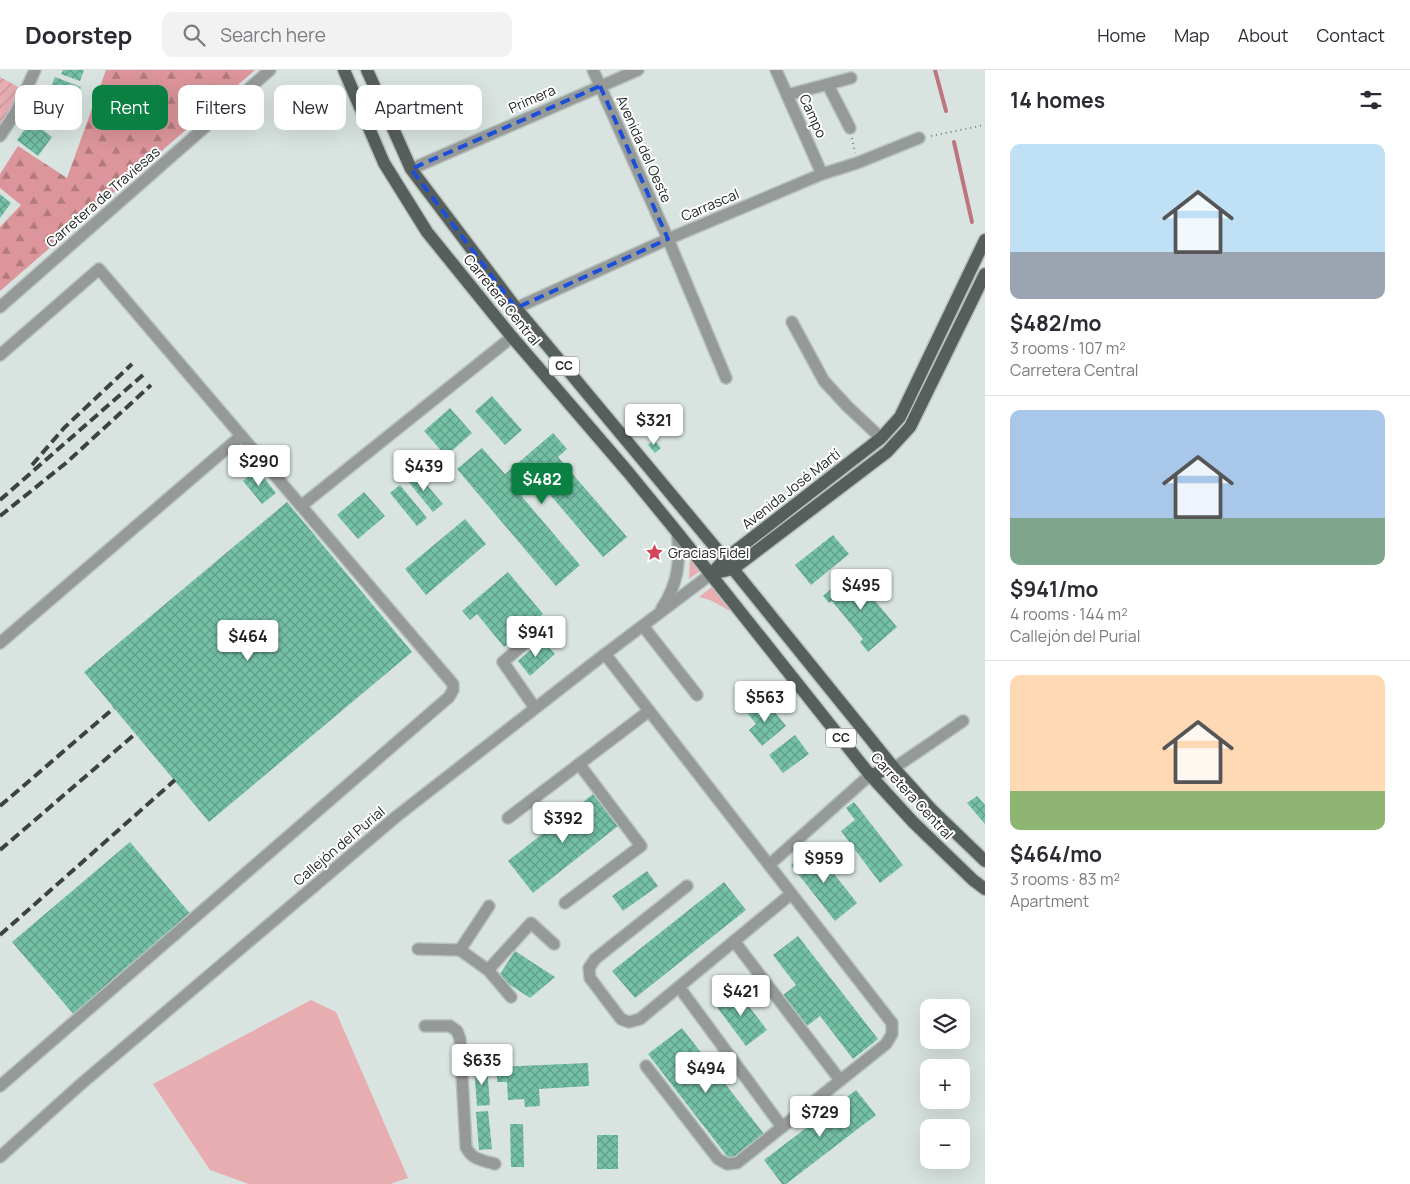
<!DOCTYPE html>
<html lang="en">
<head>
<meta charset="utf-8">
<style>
  body { margin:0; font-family:Manrope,sans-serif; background:#f2f2f3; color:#2b2b33; height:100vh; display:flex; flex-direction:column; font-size:19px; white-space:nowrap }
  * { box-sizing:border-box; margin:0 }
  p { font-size:16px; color:#7c7c81 }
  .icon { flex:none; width:28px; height:28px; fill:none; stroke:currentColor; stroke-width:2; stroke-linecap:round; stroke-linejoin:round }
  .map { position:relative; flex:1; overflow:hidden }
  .sheet { display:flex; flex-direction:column; background:#fff; width:425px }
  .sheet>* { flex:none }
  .top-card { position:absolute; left:15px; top:15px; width:475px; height:45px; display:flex; gap:10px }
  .controls { position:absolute; left:920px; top:929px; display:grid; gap:10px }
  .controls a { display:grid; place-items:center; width:50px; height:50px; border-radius:10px; background:#fff; box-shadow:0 5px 20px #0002; font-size:25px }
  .price { position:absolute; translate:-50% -42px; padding:0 11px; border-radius:5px; background:#fff; color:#222; font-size:16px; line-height:32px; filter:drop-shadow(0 1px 2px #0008) }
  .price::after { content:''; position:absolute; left:50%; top:30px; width:15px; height:11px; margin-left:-8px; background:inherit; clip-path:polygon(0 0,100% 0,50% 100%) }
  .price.current { background:#0b8043; color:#fff }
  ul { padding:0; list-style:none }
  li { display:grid; align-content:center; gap:10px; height:265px; padding:0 25px }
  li+li { border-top:1px solid #e1e1e2 }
  li span { display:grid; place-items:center; height:155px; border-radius:10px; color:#555 }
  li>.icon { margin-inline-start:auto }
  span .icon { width:90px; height:90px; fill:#fffc; stroke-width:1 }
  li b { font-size:21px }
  h2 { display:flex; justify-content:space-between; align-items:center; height:60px; padding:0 25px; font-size:21px }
  .pill { padding:0 18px; border-radius:10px; background:#fff; box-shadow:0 5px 20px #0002; font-size:18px; line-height:45px }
  .pill.current { background:#0b8043; color:#fff }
  header { display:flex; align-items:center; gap:30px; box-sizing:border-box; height:70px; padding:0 25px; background:#fff; border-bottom:1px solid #e1e1e2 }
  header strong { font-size:24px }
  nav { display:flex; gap:28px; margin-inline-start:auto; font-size:18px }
  .search { width:350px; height:45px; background:#f2f2f3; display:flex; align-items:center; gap:12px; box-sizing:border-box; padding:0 18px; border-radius:10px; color:#7c7c81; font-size:19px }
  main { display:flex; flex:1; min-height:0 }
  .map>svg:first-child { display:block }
  .green { fill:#e7adb1 }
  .forest { fill:url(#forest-firs) }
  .garden { fill:url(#garden-furrows) }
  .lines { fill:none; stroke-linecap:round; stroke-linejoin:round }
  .stream { stroke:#bb777c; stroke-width:4 }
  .building { fill:url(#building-cross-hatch) }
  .minor-casing { stroke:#b8c2bf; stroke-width:14 }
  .major-casing { stroke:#b8c2bf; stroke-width:15 }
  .path { stroke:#7b827f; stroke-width:2; stroke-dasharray:1 4; stroke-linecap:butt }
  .minor { stroke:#959a98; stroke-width:11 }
  .major { stroke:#575f5c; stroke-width:12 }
  .rail { stroke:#3d423f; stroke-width:4; stroke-dasharray:10 5; stroke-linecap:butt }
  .marked { fill:none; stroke:#1d4ed8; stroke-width:4; stroke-dasharray:10 6; stroke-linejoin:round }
  .labels { text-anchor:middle; stroke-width:4; stroke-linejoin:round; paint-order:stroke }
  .shield { fill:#fff; stroke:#666867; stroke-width:1 }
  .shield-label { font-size:12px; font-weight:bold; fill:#242826 }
  .street-label { font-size:14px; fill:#242826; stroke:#fff }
  .poi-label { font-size:14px; fill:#242826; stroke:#fff; text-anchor:start }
</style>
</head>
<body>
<header>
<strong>Doorstep</strong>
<div class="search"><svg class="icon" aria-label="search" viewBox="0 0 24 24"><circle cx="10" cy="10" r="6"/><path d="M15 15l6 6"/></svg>Search here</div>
<nav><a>Home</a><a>Map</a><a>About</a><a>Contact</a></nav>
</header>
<main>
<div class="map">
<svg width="985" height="1114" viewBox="0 0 985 1114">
  <defs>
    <pattern id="forest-firs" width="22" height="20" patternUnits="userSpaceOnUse" patternTransform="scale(1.25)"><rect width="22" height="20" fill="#dc959a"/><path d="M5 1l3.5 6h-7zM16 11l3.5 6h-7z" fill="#b27a7d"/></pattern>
    <pattern id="garden-furrows" width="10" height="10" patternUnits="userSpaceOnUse" patternTransform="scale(1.25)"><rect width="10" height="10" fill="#e7adb1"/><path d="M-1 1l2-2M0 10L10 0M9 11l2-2" fill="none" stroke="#c69598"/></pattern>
    <pattern id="building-cross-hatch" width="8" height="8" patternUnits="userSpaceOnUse" patternTransform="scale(1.25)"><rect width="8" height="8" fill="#74c1a6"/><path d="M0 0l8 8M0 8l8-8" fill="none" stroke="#5f9d87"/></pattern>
  </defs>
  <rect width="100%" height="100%" fill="#d9e4e0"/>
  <!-- green -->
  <g class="green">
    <path d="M 690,489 L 700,501 L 689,509 Z"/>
    <path d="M 712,517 L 732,542 L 710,530 L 699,527 Z"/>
    <path d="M 311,930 L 336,942 L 408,1108 L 390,1114 L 249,1114 L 210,1100 L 153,1014 Z"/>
  </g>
  <!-- forest -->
  <path class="forest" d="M 106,0 L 255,0 L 0,221 L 0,157 L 21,135 L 0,118 L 0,104 L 18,76 L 67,108 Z"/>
  <!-- garden -->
  <path class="garden" d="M 0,7 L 22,19 L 0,54 Z"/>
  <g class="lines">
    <!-- stream -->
    <g class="stream">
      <path d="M 935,0 L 946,41"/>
      <path d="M 954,72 L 972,152"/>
    </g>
  </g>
  <!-- building -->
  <g class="building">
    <path d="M 63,0 L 84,0 L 80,11 L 61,4 Z"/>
    <path d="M 55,7 L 81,17 L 66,52 L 42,42 L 49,25 L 53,27 L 56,19 L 51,17 Z"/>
    <path d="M 31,51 L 52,67 L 38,86 L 17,70 Z"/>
    <path d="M 0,124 L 11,133 L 0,148 Z"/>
    <path d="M 492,326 L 522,360 L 505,375 L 475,341 Z"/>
    <path d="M 450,338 L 472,363 L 446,386 L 424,361 Z"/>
    <path d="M 553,363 L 567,379 L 558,387 L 627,467 L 603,487 L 535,407 L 518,422 L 580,495 L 556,516 L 457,399 L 482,378 L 505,404 Z"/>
    <path d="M 654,370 L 661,378 L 655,383 L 648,375 Z"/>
    <path d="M 257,399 L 276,423 L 262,434 L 243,411 Z"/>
    <path d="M 415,401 L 443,434 L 433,442 L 406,409 Z"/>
    <path d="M 400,415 L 427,448 L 417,456 L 390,423 Z"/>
    <path d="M 364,422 L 385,446 L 358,469 L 337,445 Z"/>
    <path d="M 287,432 L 412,582 L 209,752 L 84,602 Z"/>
    <path d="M 465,449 L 486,474 L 426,525 L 405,499 Z"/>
    <path d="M 833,465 L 849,484 L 811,515 L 795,495 Z"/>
    <path d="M 508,502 L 543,544 L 504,577 L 477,544 L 470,550 L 462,541 Z"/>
    <path d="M 851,502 L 897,557 L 868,582 L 860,572 L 863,569 L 832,531 L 829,533 L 823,526 Z"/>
    <path d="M 542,570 L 555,584 L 530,606 L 518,591 Z"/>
    <path d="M 765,630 L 786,656 L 762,676 L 749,660 L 756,654 L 748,644 Z"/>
    <path d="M 795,665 L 809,684 L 783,703 L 769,685 Z"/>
    <path d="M 593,724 L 618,756 L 533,823 L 508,791 Z"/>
    <path d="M 977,726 L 985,735 L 985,754 L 967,733 Z"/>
    <path d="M 854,732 L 903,795 L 880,813 L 841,761 L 855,750 L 846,738 Z"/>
    <path d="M 130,772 L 192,846 L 75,946 L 12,872 Z"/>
    <path d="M 813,777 L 857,833 L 835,851 L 791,795 Z"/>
    <path d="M 647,801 L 658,816 L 623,841 L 612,826 Z"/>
    <path d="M 724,812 L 746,840 L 635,928 L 612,901 Z"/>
    <path d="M 798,866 L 878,969 L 853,989 L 820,946 L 807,956 L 783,925 L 796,915 L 773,885 Z"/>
    <path d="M 515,881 L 555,907 L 530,928 L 498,907 Z"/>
    <path d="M 735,918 L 767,960 L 746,976 L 714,933 Z"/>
    <path d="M 682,958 L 764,1064 L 730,1090 L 648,984 Z"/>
    <path d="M 588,993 L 589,1016 L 539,1019 L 540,1036 L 525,1037 L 524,1029 L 508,1030 L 507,1012 L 497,1012 L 497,997 Z"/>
    <path d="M 487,997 L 490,1035 L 477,1036 L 474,998 Z"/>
    <path d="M 856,1020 L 876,1045 L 786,1114 L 782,1114 L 764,1090 Z"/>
    <path d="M 488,1041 L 492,1079 L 479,1080 L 476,1042 Z"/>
    <path d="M 510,1054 L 523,1054 L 524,1097 L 511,1097 Z"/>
    <rect x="597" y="1065" width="21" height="34"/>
  </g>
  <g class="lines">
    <defs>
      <g id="minor">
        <path d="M 593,0 L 668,169 L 726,308"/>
        <path d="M 776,0 L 822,104"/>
        <path d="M 828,15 L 850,58"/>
        <path d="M 787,25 L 851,8"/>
        <path d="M 0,66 L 16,42 L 35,0"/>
        <path d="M 411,99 L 638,0"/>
        <path d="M 0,237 L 270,0"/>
        <path d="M 516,238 L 668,169 L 822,104 L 857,93 L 919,68"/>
        <path d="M 792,252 L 824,311 L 847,336 L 881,368"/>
        <path d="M 0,285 L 99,199 L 453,614 L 453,620 L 449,627 L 0,1016"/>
        <path d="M 301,436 L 512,267"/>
        <path d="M 662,538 C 678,514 681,490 677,462"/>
        <path d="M 643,556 L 697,625"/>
        <path d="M 0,573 L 241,366"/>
        <path d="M 605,584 L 892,953 L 892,964 L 886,974 L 737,1093 L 727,1094 L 718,1089 L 646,996"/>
        <path d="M 535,638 L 503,592 L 544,557"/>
        <path d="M 894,698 L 963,651"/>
        <path d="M 508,748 L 649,641"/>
        <path d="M 769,795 L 870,705"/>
        <path d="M 687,816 L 595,889 L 589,898 L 590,908 L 621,949 L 629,952 L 640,949 L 791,824"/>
        <path d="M 565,833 L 641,776 L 579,694"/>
        <path d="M 734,871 L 840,1010"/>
        <path d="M 418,879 L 460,880 L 488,900 L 511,927"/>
        <path d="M 460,880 L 489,836"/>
        <path d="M 488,900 L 531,853 L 554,874"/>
        <path d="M 679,917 L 782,1057"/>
        <path d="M 425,956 L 450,956 L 457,961 L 460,969 L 466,1077 C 472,1090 482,1090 495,1094"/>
        <path d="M 0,1087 L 81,1014 L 397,746 L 592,594 L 711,504"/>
      </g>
      <g id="major">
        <path d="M 344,0 L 384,93 L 427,162 L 512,267 L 628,402 L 677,462 L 870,705 L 913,752 L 973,810 L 985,819"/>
        <path d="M 367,0 L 411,99 L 516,238 L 725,489 L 894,698 L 931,739 L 985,791"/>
        <path d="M 985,170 L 900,347 L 881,368 L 725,489 L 711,504 L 733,499 L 887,382 L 910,357 L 985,204"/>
        <path d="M 870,705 L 894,698"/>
      </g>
    </defs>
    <!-- minor casing -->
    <use href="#minor" class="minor-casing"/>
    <!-- major casing -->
    <use href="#major" class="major-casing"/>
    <!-- path -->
    <g class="path">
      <path d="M 931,66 L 985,55"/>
      <path d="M 852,68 L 855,83"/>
    </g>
    <!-- minor -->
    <use href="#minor" class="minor"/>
    <!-- major -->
    <use href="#major" class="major"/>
    <!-- rail -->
    <g class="rail">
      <path d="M 32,395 L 64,358 L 132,294"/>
      <path d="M 0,430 L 144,304"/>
      <path d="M 0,446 L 66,393 L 151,315"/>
      <path d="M 0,736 L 114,638"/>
      <path d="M 0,780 L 135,664"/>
      <path d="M 0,865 L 175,710"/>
    </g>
  </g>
  <!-- marked area -->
  <path class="marked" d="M 600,16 L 668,169 L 516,238 L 411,99 Z"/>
  <!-- icons -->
  <defs>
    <symbol id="sight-bare" viewBox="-9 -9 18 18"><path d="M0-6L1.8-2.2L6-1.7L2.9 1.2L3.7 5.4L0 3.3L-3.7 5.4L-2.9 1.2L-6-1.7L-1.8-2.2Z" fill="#d5445c" stroke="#fff" stroke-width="2.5" paint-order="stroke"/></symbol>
  </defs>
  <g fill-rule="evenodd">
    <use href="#sight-bare" x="642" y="470" width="25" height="25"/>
  </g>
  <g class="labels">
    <!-- shield labels -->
    <g class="shield">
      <rect x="549" y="286.5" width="30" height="19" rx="4"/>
      <rect x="826" y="658.5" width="30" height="19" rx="4"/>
    </g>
    <g class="shield-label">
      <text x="564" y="300">CC</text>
      <text x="841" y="672">CC</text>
    </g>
    <!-- street labels -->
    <g class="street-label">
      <text transform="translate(532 29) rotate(-24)" y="5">Primera</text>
      <text transform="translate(813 46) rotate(66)" y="5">Campo</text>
      <text transform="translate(644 79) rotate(66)" y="5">Avenida del Oeste</text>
      <text transform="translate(103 127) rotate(-41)" y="5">Carretera de Traviesas</text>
      <text transform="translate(710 135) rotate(-23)" y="5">Carrascal</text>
      <text transform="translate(502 230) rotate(51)" y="5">Carretera Central</text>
      <text transform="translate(791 419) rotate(-38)" y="5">Avenida José Martí</text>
      <text transform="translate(912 726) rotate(47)" y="5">Carretera Central</text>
      <text transform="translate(339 776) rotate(-40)" y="5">Callejón del Purial</text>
    </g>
    <!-- poi labels -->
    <g class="poi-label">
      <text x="668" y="488">Gracias Fidel</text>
    </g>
  </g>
</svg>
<div class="controls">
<a><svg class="icon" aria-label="layers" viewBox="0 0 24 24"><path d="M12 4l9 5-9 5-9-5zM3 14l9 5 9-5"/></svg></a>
<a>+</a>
<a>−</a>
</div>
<b class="price" style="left:654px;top:376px">$321</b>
<b class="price" style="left:259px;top:417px">$290</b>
<b class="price" style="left:424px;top:422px">$439</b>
<b class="price current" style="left:542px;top:435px">$482</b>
<b class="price" style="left:861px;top:541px">$495</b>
<b class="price" style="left:536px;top:588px">$941</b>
<b class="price" style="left:248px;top:592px">$464</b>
<b class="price" style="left:765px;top:653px">$563</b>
<b class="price" style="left:563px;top:774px">$392</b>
<b class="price" style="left:824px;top:814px">$959</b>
<b class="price" style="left:741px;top:947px">$421</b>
<b class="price" style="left:482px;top:1016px">$635</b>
<b class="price" style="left:706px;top:1024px">$494</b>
<b class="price" style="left:820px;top:1068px">$729</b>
<div class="top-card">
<a class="pill">Buy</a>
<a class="pill current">Rent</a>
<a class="pill">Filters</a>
<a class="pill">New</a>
<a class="pill">Apartment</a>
</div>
</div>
<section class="sheet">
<h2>14 homes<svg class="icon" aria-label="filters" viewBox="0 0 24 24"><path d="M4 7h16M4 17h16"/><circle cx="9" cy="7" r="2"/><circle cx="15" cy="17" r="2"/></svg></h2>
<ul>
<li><span style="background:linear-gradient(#bfe0f5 70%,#9aa5b1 0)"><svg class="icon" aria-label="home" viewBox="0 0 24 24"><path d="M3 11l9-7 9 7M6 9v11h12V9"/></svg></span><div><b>$482/mo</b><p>3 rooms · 107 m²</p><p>Carretera Central</p></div></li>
<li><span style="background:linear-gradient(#a9c7e8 70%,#7fa58c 0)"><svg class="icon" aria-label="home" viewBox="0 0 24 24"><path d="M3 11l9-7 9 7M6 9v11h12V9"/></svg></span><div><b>$941/mo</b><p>4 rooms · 144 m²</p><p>Callejón del Purial</p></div></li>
<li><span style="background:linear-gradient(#ffd9b3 75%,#8fb573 0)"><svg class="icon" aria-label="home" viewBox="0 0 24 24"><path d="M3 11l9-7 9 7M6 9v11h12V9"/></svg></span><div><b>$464/mo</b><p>3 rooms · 83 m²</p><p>Apartment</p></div></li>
</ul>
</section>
</main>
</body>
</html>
